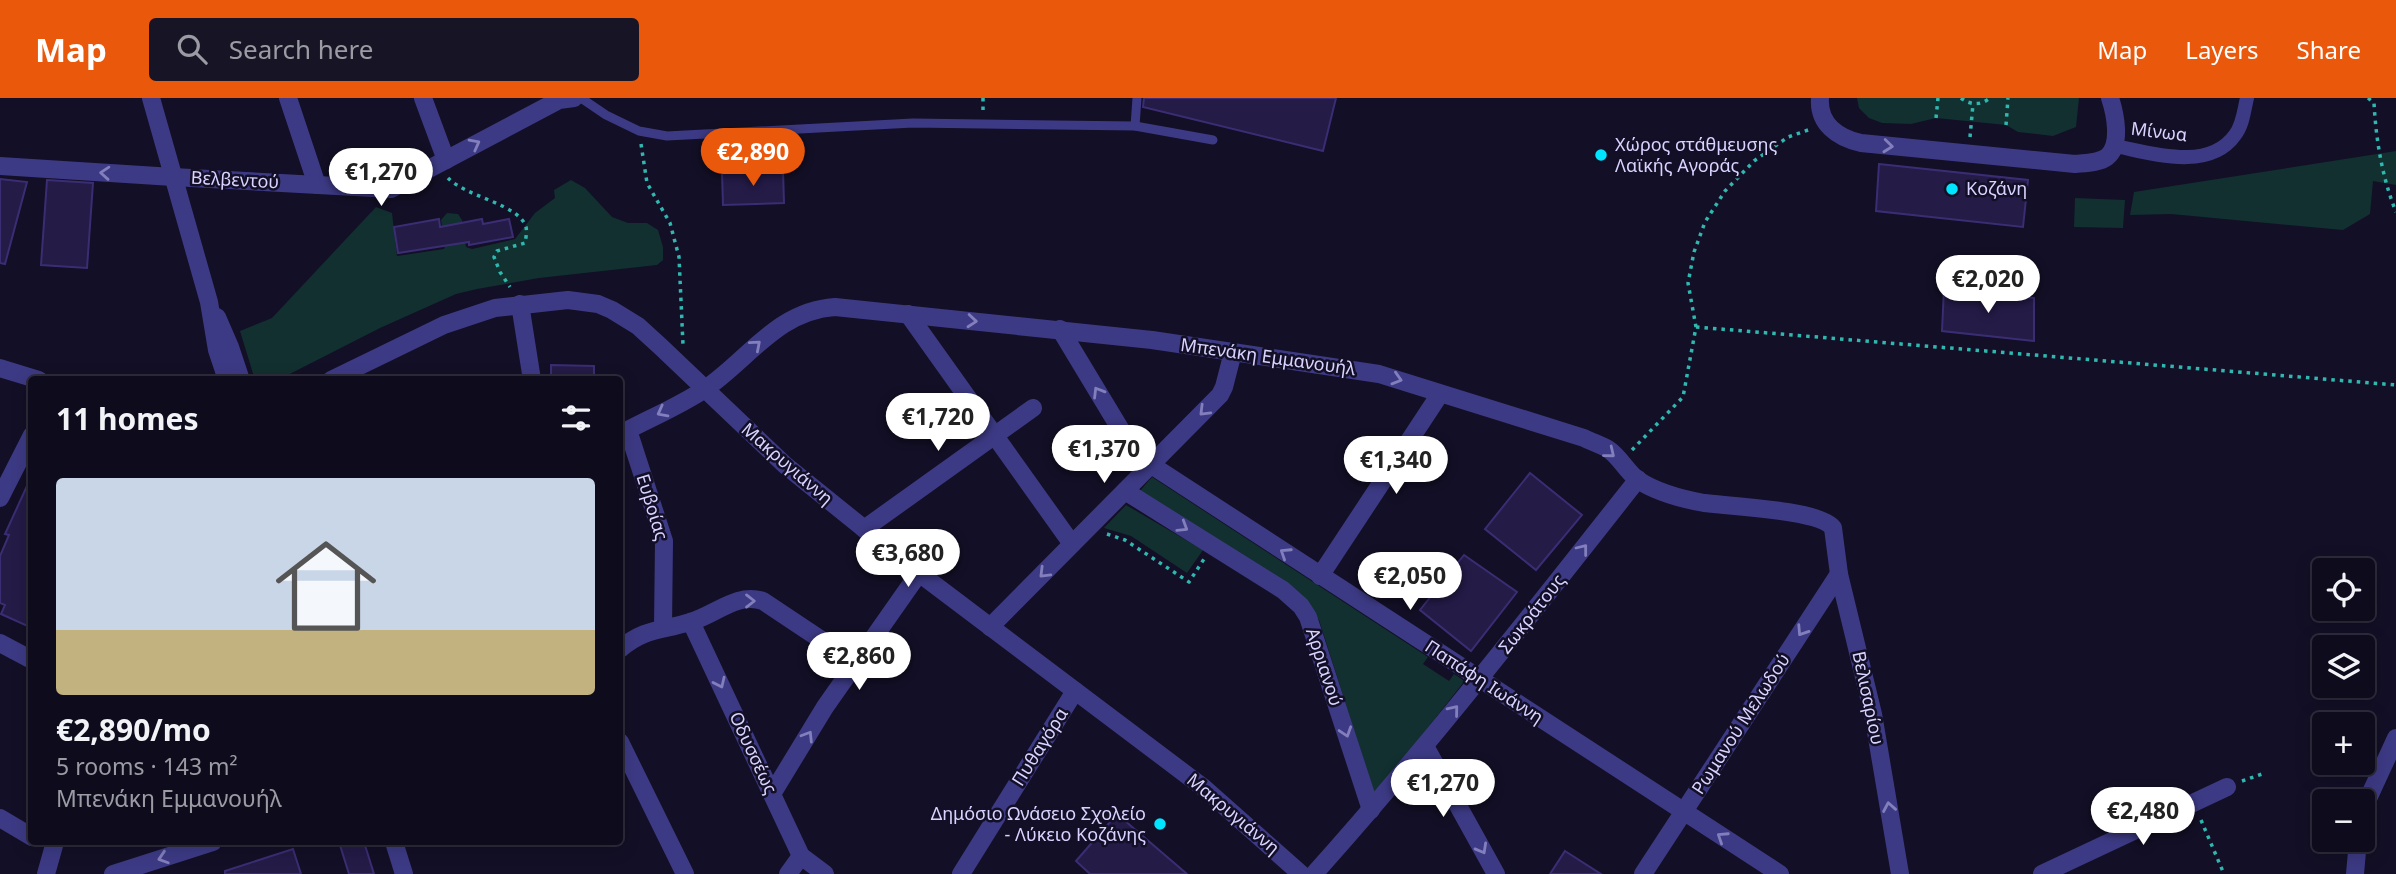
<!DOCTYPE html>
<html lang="en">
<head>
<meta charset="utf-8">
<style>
  body { margin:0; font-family:"Noto Sans",sans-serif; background:#171425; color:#f1f3f6; height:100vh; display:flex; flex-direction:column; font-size:26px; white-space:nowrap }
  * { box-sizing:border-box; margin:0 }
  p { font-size:23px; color:#9b9ba3 }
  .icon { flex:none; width:38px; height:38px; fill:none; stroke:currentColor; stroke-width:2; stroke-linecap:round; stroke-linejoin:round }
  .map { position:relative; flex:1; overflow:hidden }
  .panel { position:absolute; left:28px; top:278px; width:595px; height:469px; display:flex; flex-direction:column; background:#0e0b1c; border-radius:7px; box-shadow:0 4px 18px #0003,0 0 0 2px #2e2b3b }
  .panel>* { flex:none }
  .buttons { position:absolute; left:2312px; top:460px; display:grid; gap:14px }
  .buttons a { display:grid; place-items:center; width:63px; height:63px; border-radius:7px; background:#0e0b1c; box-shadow:0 4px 18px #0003,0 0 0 2px #2e2b3b; font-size:35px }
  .price { position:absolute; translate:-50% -60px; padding:0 16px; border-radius:24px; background:#fff; color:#222; font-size:23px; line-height:46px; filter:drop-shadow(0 2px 4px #0008) }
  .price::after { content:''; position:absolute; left:50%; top:42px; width:21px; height:16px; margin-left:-10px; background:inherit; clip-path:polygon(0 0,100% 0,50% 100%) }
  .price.active { background:#ea580c; color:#fff }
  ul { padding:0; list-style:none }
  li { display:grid; align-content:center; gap:14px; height:371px; padding:0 28px }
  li+li { border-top:2px solid #2e2b3b }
  li span { display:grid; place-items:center; height:217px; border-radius:7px; color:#555 }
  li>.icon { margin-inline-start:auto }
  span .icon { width:126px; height:126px; fill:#fffc; stroke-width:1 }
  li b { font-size:30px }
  h2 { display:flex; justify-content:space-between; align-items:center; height:84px; padding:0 28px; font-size:30px }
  header { display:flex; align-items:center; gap:42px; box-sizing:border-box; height:98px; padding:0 35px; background:#ea580c; color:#fff }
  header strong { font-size:33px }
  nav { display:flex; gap:38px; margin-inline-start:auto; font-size:24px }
  .search { width:490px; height:63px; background:#171425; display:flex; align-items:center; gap:18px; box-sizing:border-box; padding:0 24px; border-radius:7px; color:#9b9ba3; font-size:26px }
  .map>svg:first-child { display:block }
  .green { fill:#12302f }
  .building { fill:#241b47; stroke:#3b2d73; stroke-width:2 }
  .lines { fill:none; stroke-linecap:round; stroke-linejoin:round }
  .path { stroke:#2fb8b0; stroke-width:3.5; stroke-dasharray:3.5 5; stroke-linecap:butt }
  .service { stroke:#3d3a85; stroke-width:9 }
  .pedestrian { stroke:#3d3a85; stroke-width:14 }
  .minor { stroke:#3d3a85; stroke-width:18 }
  .tertiary { stroke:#3d3a85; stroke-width:18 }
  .oneway { stroke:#837fbc }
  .poi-dot { fill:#00e5ff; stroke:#130f26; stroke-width:2.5 }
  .labels { text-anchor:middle; stroke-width:5; stroke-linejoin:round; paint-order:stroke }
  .street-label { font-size:18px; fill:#d9d4ff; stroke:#130f26 }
  .poi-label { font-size:18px; fill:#d9d4ff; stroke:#130f26; text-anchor:start }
</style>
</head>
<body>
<header>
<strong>Map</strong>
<div class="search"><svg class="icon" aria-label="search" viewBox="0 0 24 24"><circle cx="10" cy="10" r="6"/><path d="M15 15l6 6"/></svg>Search here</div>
<nav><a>Map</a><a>Layers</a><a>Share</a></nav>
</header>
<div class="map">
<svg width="2396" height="776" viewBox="0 0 2396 776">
  <rect width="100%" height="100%" fill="#130f26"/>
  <!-- green -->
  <g class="green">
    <path d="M 1857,0 L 2079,0 L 2076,29 L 2053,38 L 2018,34 L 2006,27 L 1936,20 L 1911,26 L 1882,25 L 1869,20 L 1859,10 Z"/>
    <path d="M 2396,53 L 2396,87 L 2373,83 L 2370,116 L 2343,132 L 2171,116 L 2130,117 L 2134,94 Z"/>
    <path d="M 571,82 L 585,90 L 612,119 L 628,125 L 647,125 L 658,132 L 663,149 L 663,162 L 657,167 L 539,180 L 477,191 L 456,196 L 380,230 L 278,282 L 255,282 L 240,233 L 272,220 L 376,109 L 392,115 L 397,158 L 444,151 L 445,148 L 441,122 L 447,115 L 458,116 L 462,122 L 466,149 L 472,151 L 515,141 L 535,115 L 555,100 L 554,92 Z"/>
    <path d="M 2075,100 L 2125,102 L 2123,130 L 2074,129 Z"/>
    <path d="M 1152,379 L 1428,559 L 1423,566 L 1449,583 L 1454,576 L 1463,582 L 1463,585 L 1377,694 L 1374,694 L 1319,522 L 1296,492 L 1139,394 Z"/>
    <path d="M 1126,407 L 1203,452 L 1187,475 L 1131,438 L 1104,430 Z"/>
  </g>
  <!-- building -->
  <g class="building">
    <path d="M 1144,0 L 1336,0 L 1323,53 L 1143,9 Z"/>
    <path d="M 1879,66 L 2028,82 L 2023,129 L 1876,113 Z"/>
    <path d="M 783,72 L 784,105 L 723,107 L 722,74 Z"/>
    <path d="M 0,81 L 27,84 L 5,166 L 0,165 Z"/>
    <path d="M 47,82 L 93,85 L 87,170 L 41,167 Z"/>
    <path d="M 439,121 L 440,129 L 482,121 L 483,126 L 509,121 L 513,139 L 469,147 L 469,144 L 398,155 L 394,129 Z"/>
    <path d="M 1944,190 L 2034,200 L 2034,243 L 1942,233 Z"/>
    <path d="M 551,267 L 594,268 L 594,282 L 551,282 Z"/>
    <path d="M 1530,375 L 1582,417 L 1536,472 L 1485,431 Z"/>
    <path d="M 32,377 L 32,530 L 1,516 L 5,507 L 0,505 L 0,458 L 9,437 L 5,436 Z"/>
    <path d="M 1464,457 L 1517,494 L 1471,553 L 1420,512 Z"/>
    <path d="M 1117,716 L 1187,776 L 1090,776 L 1076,763 Z"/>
    <path d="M 339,744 L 364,744 L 374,776 L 349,776 Z"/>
    <path d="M 293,751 L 301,776 L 225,776 L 225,773 Z"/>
    <path d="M 1565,753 L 1601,776 L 1550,776 Z"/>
  </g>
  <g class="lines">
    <!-- path -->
    <g class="path">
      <path d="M 983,0 L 983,13"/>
      <path d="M 1961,0 C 1970,7 1980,8 1990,0"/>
      <path d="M 2368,0 L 2374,5 C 2376,42 2382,79 2396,114"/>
      <path d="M 1936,20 L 1938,0"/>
      <path d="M 2006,27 L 2008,0"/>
      <path d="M 1970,39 L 1973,6"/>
      <path d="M 641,46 L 647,85 L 670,125 L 679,159 L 683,247"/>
      <path d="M 448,80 C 466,99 519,106 526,129 C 527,133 526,140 525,145 L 497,153 L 494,159 L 500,174 L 510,189"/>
      <path d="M 1696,229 L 2396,287"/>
      <path d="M 1632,352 L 1683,299 L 1696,229 L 1688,185 L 1694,154 L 1705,124 L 1725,93 L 1754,63 L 1788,39 L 1811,31"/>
      <path d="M 1107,436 L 1125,442 L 1189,484 L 1204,461"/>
      <path d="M 2242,683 L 2262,676"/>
      <path d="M 2201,722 L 2224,776"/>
    </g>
    <!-- service -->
    <g class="service">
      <path d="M 581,0 L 606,17 L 639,33 L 667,38 L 913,25 L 1135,28 L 1213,42"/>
      <path d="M 1135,28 L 1137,0"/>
    </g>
    <!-- pedestrian -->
    <path class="pedestrian" d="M 2115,48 C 2151,55 2209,74 2235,37 C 2243,27 2244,12 2247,0"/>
    <!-- minor -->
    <g class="minor">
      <path d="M 288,0 L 317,87"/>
      <path d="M 423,0 L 446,62"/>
      <path d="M 1820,0 C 1818,26 1838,40 1861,45 L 2075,66 C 2085,65 2099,65 2107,59 C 2122,47 2115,15 2110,0"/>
      <path d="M 173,79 L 391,91 L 559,2 L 574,0"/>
      <path d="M 520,206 L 532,282"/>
      <path d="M 908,216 L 1072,446"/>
      <path d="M 1060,231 L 1136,357 L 1780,776"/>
      <path d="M 0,270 L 39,282"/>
      <path d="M 628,332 L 664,443 L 663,529"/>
      <path d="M 620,335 L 628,332 C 653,319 681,307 705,291 C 749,261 777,213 835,209 L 1152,242 L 1379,276 L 1584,340 C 1592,344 1601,347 1608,351 C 1620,359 1627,374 1638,382 C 1656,394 1682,401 1704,405 C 1728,408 1821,412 1833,430 L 1839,476 L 1873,616 L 1900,776"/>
      <path d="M 1125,393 L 1283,492 L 1301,508 L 1308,519 L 1371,712"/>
      <path d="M 0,400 L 32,337"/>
      <path d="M 864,431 L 1033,310"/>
      <path d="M 1320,478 L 1440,296"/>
      <path d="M 691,524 L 801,758 L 825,776"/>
      <path d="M 990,529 L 1220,297 L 1224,289 L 1233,254"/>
      <path d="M 0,545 L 32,562"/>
      <path d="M 620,551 C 645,530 661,533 690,524 C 715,517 737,494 763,503 L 856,565"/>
      <path d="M 620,644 L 685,776"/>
      <path d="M 1425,648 L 1496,776"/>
      <path d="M 772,696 L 825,609 L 919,475"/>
      <path d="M 0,720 L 32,739"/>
      <path d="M 2362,720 L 2367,703 L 2396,640"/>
      <path d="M 113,776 L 213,744"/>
      <path d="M 788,776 L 801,758"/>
      <path d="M 961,776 L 1075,593"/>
      <path d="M 1314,776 C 1428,649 1532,515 1638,381"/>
      <path d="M 1643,776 L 1839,476"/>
      <path d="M 2042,776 L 2227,689"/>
      <path d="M 2355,776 L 2358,742"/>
    </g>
    <!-- tertiary -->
    <g class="tertiary">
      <path d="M 151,0 L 209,204 L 217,252 L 227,282"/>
      <path d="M 0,68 L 173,79"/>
      <path d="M 217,219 L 230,249 L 241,282"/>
      <path d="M 331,282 L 444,227 L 495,210 L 568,202 L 598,206 L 612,212 L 638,228 L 661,249 L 785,367 L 919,475 L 1204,690 L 1301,776"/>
      <path d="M 394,744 L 404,776"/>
      <path d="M 46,776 L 55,744"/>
    </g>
  </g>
  <!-- one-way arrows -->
  <defs><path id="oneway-chevron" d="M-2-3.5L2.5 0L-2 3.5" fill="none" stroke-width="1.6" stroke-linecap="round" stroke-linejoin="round" transform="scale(1.75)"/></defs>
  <g class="oneway">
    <use href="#oneway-chevron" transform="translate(475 46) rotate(-28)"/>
    <use href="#oneway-chevron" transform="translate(1888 48) rotate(6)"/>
    <use href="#oneway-chevron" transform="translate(105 75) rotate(-176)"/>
    <use href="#oneway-chevron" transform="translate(972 223) rotate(5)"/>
    <use href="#oneway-chevron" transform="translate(756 247) rotate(-41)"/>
    <use href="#oneway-chevron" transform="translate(1397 281) rotate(17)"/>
    <use href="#oneway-chevron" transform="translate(1098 294) rotate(-121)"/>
    <use href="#oneway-chevron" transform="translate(1204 313) rotate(135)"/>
    <use href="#oneway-chevron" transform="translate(662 314) rotate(152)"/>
    <use href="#oneway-chevron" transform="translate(1610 355) rotate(39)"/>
    <use href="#oneway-chevron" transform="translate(1183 429) rotate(32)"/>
    <use href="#oneway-chevron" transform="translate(1583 451) rotate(-52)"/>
    <use href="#oneway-chevron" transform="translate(1285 455) rotate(-147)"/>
    <use href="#oneway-chevron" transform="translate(1044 475) rotate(135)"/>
    <use href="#oneway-chevron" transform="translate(750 503)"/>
    <use href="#oneway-chevron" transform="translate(1802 533) rotate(123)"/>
    <use href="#oneway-chevron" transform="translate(720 585) rotate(65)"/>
    <use href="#oneway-chevron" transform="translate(1454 612) rotate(-51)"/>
    <use href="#oneway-chevron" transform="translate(1346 634) rotate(72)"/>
    <use href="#oneway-chevron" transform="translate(808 638) rotate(-58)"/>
    <use href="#oneway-chevron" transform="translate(1889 709) rotate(-100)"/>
    <use href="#oneway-chevron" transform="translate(1722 739) rotate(-147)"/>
    <use href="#oneway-chevron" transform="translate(1482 751) rotate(61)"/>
    <use href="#oneway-chevron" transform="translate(163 760) rotate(162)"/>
  </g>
  <!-- markers -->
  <g class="poi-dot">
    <circle cx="1601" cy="57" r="7"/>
    <circle cx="1952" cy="91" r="7"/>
    <circle cx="1160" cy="726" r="7"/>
  </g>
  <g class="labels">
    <!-- street labels -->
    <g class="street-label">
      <text transform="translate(2159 34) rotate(7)" y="6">Μίνωα</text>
      <text transform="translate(235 82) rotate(3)" y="6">Βελβεντού</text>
      <text transform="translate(1268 259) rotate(8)" y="6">Μπενάκη Εμμανουήλ</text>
      <text transform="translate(787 366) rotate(41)" y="6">Μακρυγιάννη</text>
      <text transform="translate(652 409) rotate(73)" y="6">Ευβoίας</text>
      <text transform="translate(1532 516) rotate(-52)" y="6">Σωκράτους</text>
      <text transform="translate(1324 569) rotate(72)" y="6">Αρριανού</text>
      <text transform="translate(1484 584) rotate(33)" y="6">Παπάφη Ιωάννη</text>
      <text transform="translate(1868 600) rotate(78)" y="6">Βελισαρίου</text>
      <text transform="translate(1741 626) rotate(-57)" y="6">Ρωμανού Μελωδού</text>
      <text transform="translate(1040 649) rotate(-58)" y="6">Πυθαγόρα</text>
      <text transform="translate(753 655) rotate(65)" y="6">Οδυσσέως</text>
      <text transform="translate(1233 716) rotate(40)" y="6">Μακρυγιάννη</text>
    </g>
    <!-- poi labels -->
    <g class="poi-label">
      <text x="1615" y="53">Χώρος στάθμευσης<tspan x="1615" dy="21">Λαϊκής Αγοράς</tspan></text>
      <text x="1966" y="97">Κοζάνη</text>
      <text x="1146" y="722" text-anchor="end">Δημόσιο Ωνάσειο Σχολείο<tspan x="1146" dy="21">- Λύκειο Κοζάνης</tspan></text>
    </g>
  </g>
</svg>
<div class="buttons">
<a><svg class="icon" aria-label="locate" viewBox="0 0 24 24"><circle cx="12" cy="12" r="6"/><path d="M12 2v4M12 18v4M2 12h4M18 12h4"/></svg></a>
<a><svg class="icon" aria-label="layers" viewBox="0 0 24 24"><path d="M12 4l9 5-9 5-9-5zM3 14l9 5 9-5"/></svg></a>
<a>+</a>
<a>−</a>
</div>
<b class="price active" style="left:753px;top:90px">€2,890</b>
<b class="price" style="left:381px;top:110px">€1,270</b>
<b class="price" style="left:1988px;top:217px">€2,020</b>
<b class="price" style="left:938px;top:355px">€1,720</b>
<b class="price" style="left:1104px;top:387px">€1,370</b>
<b class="price" style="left:1396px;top:398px">€1,340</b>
<b class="price" style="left:908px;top:491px">€3,680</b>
<b class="price" style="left:1410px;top:514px">€2,050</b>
<b class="price" style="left:859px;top:594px">€2,860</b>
<b class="price" style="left:1443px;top:721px">€1,270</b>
<b class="price" style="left:2143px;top:749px">€2,480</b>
<section class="panel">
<h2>11 homes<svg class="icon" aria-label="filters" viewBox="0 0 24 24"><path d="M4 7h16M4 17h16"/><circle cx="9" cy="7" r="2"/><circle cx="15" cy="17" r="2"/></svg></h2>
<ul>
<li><span style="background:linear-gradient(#c9d6e8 70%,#c2b280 0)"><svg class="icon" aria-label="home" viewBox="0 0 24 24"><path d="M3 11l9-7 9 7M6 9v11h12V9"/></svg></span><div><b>€2,890/mo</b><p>5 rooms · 143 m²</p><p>Μπενάκη Εμμανουήλ</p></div></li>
</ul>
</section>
</div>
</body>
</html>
